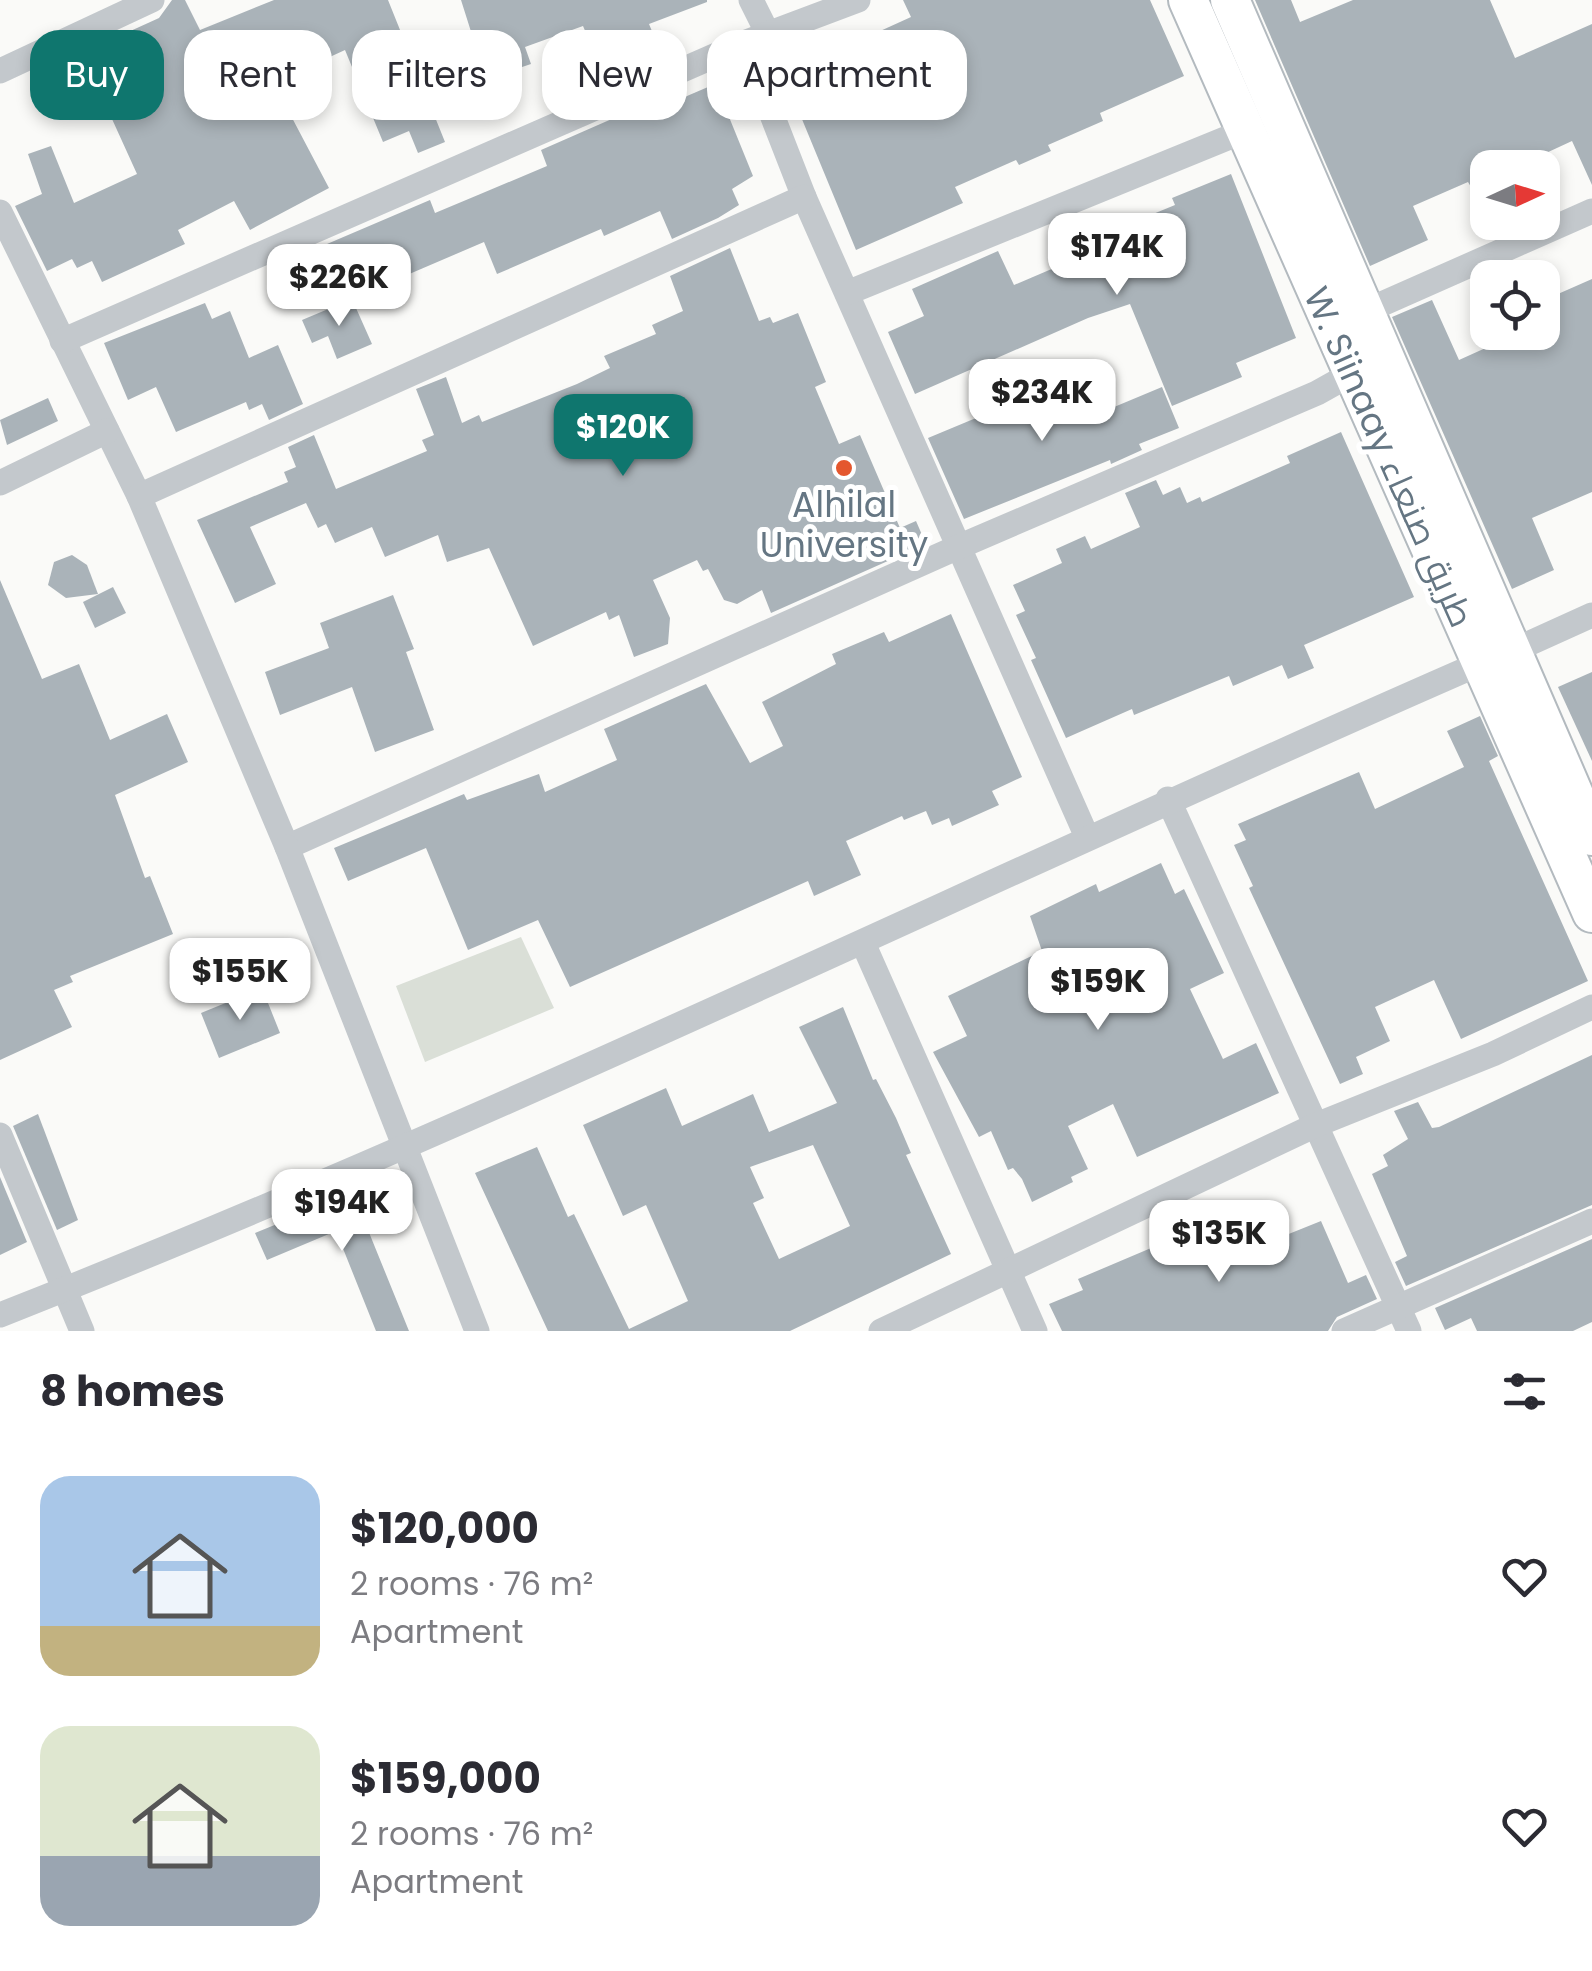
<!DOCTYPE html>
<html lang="en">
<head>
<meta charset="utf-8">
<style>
  body { margin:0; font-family:Poppins,Cairo,sans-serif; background:#f7f7f7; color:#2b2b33; height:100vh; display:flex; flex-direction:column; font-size:38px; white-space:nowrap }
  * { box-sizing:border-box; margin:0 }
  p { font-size:32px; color:#7c7c81 }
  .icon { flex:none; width:55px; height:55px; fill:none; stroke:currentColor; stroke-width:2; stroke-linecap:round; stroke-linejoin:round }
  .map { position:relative; height:1331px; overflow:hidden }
  .sheet { display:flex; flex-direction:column; background:#fff; flex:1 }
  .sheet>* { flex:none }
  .banner { position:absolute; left:30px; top:30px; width:1000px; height:90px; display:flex; gap:20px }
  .needle { width:65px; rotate:86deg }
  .controls { position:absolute; left:1470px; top:150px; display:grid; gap:20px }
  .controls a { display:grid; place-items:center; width:90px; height:90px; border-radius:20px; background:#fff; box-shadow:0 5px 15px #0003; font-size:50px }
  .price { position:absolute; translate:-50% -85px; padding:0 22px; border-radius:20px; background:#fff; color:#222; font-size:32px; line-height:65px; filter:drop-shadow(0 2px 5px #0008) }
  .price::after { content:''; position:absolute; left:50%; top:60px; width:30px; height:22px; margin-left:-15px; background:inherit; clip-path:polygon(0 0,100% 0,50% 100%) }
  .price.active { background:#0f766e; color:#fff }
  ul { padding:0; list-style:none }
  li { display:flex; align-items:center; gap:30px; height:250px; padding:0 40px }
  li span { display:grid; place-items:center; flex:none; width:280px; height:200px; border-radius:30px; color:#555 }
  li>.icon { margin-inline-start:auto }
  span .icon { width:120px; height:120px; fill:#fffc; stroke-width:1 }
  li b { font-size:42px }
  h2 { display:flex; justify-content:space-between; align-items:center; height:120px; padding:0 40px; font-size:42px }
  .tag { padding:0 35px; border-radius:30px; background:#fff; box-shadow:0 5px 15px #0003; font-size:35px; line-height:90px }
  .tag.active { background:#0f766e; color:#fff }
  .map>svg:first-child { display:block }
  .green { fill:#dadfd7 }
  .building { fill:#aab3b9; fill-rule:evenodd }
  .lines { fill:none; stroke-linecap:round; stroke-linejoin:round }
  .secondary-casing { stroke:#b3babf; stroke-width:42 }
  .minor { stroke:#c3c8cc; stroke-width:25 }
  .secondary { stroke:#fff; stroke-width:38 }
  .poi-dot { fill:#e4572e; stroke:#fff; stroke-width:4 }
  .labels { text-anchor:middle; stroke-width:10; stroke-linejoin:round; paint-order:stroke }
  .street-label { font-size:35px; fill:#657683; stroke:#fff }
  .poi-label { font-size:35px; fill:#657683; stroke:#fff }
</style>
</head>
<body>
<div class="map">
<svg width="1592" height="1331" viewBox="0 0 1592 1331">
  <rect width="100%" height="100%" fill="#fafaf8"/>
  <!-- green -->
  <path class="green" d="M 521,937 L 554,1008 L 425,1062 L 396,986 Z"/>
  <!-- building -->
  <g class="building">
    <path d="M 172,0 L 185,0 L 200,30 L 274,0 L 388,0 L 445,142 L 418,153 L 409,131 L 383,142 L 345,50 L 308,67 L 292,32 L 232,61 L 254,109 L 280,95 L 329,188 L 250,230 L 234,201 L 178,230 L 185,244 L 102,282 L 92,261 L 77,268 L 72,259 L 47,271 L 15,206 L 42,194 L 28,154 L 51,146 L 74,203 L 137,174 L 82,53 L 159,18 Z"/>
    <path d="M 461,0 L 707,0 L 707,2 L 649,24 L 654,36 L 598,61 L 583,26 L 525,47 L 531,64 L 486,79 Z"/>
    <path d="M 903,0 L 1150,0 L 1184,76 L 1100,113 L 1103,121 L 1048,145 L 1051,151 L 1019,165 L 1016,160 L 955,187 L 963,203 L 856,250 L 773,49 L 824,30 L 834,52 L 911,17 Z"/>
    <path d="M 1255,0 L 1291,0 L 1300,22 L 1353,0 L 1490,0 L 1515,58 L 1592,24 L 1592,185 L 1572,141 L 1514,168 L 1488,168 L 1488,180 L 1471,187 L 1468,182 L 1413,206 L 1428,240 L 1370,266 Z"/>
    <path d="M 729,78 L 741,106 L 727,112 L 753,176 L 732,189 L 739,205 L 718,218 L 672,239 L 660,211 L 604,236 L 601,229 L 497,274 L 484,242 L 344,302 L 320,247 L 430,200 L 435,213 L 478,195 L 547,166 L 541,150 L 655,100 L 659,108 Z"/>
    <path d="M 1231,174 L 1296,338 L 1236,363 L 1242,377 L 1172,406 L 1130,304 L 1088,318 L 915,394 L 888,332 L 924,316 L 912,289 L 998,251 L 1014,285 L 1068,262 L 1063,251 L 1175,205 L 1172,198 Z"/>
    <path d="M 730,248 L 759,321 L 770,317 L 773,323 L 798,313 L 826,382 L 815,387 L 839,444 L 860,435 L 900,528 L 916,521 L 926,544 L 771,613 L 762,590 L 737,604 L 724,600 L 708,569 L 703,571 L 697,560 L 653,580 L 670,618 L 668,644 L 634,657 L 619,615 L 609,620 L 606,612 L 533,646 L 489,548 L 447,562 L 438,535 L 385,557 L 372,527 L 335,543 L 326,524 L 318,528 L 306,503 L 250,527 L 276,584 L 235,603 L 197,520 L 288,482 L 284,472 L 296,467 L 288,447 L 314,435 L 336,489 L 427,451 L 422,440 L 434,435 L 416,389 L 446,377 L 462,423 L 479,415 L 482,422 L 577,384 L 610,368 L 604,356 L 656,334 L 652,325 L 683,311 L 670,276 Z"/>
    <path d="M 1592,279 L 1592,492 L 1532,518 L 1554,570 L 1512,589 L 1392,317 L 1432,300 L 1459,360 L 1521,332 L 1542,332 L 1542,301 Z"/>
    <path d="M 352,299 L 372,344 L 337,359 L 328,336 L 312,343 L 302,320 Z"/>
    <path d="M 205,303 L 212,319 L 230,311 L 249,358 L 278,345 L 303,404 L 269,420 L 262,404 L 249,410 L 246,402 L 176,432 L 156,387 L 128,400 L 104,343 Z"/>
    <path d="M 1067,380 L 1083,420 L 1162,387 L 1179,428 L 1139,444 L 1142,450 L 1111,464 L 1110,460 L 964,519 L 928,438 Z"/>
    <path d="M 48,398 L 58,421 L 7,445 L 0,420 Z"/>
    <path d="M 1341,432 L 1414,597 L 1304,645 L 1314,668 L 1288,679 L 1282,665 L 1233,686 L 1229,676 L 1134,715 L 1132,709 L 1066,738 L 1031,660 L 1036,658 L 1016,615 L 1025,611 L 1013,585 L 1062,563 L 1056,549 L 1085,536 L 1091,549 L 1140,527 L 1125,493 L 1156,480 L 1163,495 L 1180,487 L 1187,503 L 1200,497 L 1202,502 L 1290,463 L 1287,456 Z"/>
    <path d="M 72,555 L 87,565 L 98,594 L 66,598 L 48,585 L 54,562 Z"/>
    <path d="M 0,580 L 42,679 L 79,664 L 110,740 L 167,714 L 188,762 L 115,795 L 145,878 L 150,876 L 173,934 L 70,976 L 73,982 L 54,990 L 72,1027 L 0,1060 Z"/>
    <path d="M 113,587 L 126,613 L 95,628 L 83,602 Z"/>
    <path d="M 393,595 L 414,649 L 406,652 L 434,730 L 375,752 L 352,687 L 280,715 L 265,672 L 329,648 L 320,623 Z"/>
    <path d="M 951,614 L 1022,777 L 992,791 L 999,805 L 952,826 L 949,818 L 932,825 L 926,811 L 904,820 L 902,816 L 846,841 L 861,875 L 814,896 L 808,881 L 570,987 L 538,920 L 468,950 L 426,848 L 348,881 L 334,848 L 464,794 L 467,800 L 539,774 L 545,792 L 617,760 L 604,729 L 706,684 L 750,763 L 783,746 L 762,702 L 836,664 L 832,654 L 884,632 L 889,642 Z"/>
    <path d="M 1592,672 L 1592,761 L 1558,687 Z"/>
    <path d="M 1480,716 L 1498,756 L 1489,761 L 1588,981 L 1461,1039 L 1434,980 L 1375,1007 L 1390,1041 L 1356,1057 L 1363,1074 L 1340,1084 L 1249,888 L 1253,886 L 1234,845 L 1246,840 L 1238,824 L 1359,772 L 1375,809 L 1464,767 L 1447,731 Z"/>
    <path d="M 1161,863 L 1175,894 L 1184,889 L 1224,973 L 1190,989 L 1223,1059 L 1256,1043 L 1279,1093 L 1137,1157 L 1113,1104 L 1068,1126 L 1088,1169 L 1071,1177 L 1073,1182 L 1032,1202 L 1022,1179 L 1013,1168 L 1008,1170 L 991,1131 L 979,1137 L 933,1052 L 967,1036 L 948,996 L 1042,951 L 1030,916 L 1096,884 L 1099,892 Z"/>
    <path d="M 262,988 L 280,1033 L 219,1058 L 201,1013 Z"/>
    <path d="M 843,1007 L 873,1080 L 876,1079 L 896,1118 L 911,1153 L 906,1155 L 951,1254 L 790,1331 L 548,1331 L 475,1173 L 537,1147 L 568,1217 L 574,1214 L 629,1329 L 688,1301 L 646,1205 L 623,1216 L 583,1125 L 666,1088 L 682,1126 L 753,1094 L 769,1132 L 837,1103 L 799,1027 ZM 813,1145 L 850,1226 L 779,1259 L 753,1203 L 764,1198 L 750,1167 Z"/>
    <path d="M 1592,1055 L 1592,1205 L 1406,1286 L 1395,1262 L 1407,1256 L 1372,1174 L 1388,1166 L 1383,1155 L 1408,1139 L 1394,1111 L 1418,1102 L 1432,1128 L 1439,1127 Z"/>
    <path d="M 38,1114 L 78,1220 L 57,1230 L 13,1126 Z"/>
    <path d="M 0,1177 L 27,1242 L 0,1255 Z"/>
    <path d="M 353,1193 L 409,1331 L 376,1331 L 336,1231 L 267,1260 L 255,1233 Z"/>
    <path d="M 1243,1209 L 1259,1246 L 1321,1221 L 1348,1283 L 1366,1275 L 1377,1299 L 1337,1317 L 1328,1331 L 1062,1331 L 1049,1304 L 1083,1290 L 1078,1279 Z"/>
    <path d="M 1592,1239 L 1592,1322 L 1573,1331 L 1477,1331 L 1471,1318 L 1445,1330 L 1435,1308 Z"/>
  </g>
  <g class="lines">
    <defs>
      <g id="secondary">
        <path d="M 1188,0 L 1592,913"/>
        <path d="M 1230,0 L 1592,836"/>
      </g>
    </defs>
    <!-- secondary casing -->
    <use href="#secondary" class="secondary-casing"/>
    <!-- minor -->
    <g class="minor">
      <path d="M 751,0 L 768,34"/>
      <path d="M 744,43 L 804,197 L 1087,837"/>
      <path d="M 0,71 L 152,0"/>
      <path d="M 0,212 L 139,496 L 287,847 L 956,548 L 1317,393 L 1351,374"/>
      <path d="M 847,293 L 1247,130"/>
      <path d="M 1366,311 L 1592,211"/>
      <path d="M 62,341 L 744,43 L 858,0"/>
      <path d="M 0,483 L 107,431"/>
      <path d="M 139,496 L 804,197"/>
      <path d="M 1510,652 L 1592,615"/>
      <path d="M 1168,799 L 1409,1331"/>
      <path d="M 287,847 L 477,1331"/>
      <path d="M 863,943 L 1035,1331"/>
      <path d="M 0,1135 L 82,1331"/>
      <path d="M 0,1315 C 501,1118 985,879 1479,664"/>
      <path d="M 881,1331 L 1316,1125 L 1493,1054 L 1592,1007"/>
      <path d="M 1344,1331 L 1592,1221"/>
    </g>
    <!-- secondary -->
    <use href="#secondary" class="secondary"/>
  </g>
  <!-- markers -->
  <circle class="poi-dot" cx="844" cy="468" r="10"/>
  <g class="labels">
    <!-- street labels -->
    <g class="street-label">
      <text transform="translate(1389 457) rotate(66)" y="12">W. Siinaay طريق صنعاء</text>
    </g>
    <!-- poi labels -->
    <g class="poi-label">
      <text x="844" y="517">Alhilal<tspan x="844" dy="40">University</tspan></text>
    </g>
  </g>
</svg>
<div class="controls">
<a><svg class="needle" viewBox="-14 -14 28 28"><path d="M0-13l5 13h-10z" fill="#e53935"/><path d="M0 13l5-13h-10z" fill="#7c7c81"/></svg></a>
<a><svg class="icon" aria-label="locate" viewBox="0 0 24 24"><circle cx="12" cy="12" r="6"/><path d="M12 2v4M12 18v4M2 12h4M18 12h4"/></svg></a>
</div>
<b class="price" style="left:1117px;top:298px">$174K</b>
<b class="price" style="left:339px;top:329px">$226K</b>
<b class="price" style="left:1042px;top:444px">$234K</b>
<b class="price active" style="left:623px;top:479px">$120K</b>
<b class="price" style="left:240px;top:1023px">$155K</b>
<b class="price" style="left:1098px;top:1033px">$159K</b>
<b class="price" style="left:342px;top:1254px">$194K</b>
<b class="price" style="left:1219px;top:1285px">$135K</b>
<div class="banner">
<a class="tag active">Buy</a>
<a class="tag">Rent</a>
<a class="tag">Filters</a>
<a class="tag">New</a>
<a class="tag">Apartment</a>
</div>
</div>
<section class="sheet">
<h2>8 homes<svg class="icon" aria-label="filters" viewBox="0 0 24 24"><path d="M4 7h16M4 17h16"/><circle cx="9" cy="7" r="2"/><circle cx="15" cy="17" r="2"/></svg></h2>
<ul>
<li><span style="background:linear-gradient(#a9c7e8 75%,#c2b280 0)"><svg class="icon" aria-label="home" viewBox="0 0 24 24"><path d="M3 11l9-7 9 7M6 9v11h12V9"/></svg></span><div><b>$120,000</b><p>2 rooms · 76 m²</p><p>Apartment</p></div><svg class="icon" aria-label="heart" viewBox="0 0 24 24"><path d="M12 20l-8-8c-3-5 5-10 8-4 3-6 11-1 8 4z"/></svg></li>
<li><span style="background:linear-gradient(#dfe7d0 65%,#9aa5b1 0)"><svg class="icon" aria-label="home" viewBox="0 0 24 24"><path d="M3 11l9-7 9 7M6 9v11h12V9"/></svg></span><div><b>$159,000</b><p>2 rooms · 76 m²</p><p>Apartment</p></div><svg class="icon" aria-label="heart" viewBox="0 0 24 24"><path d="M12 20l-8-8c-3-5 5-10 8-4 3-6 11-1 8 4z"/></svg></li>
</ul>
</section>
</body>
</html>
